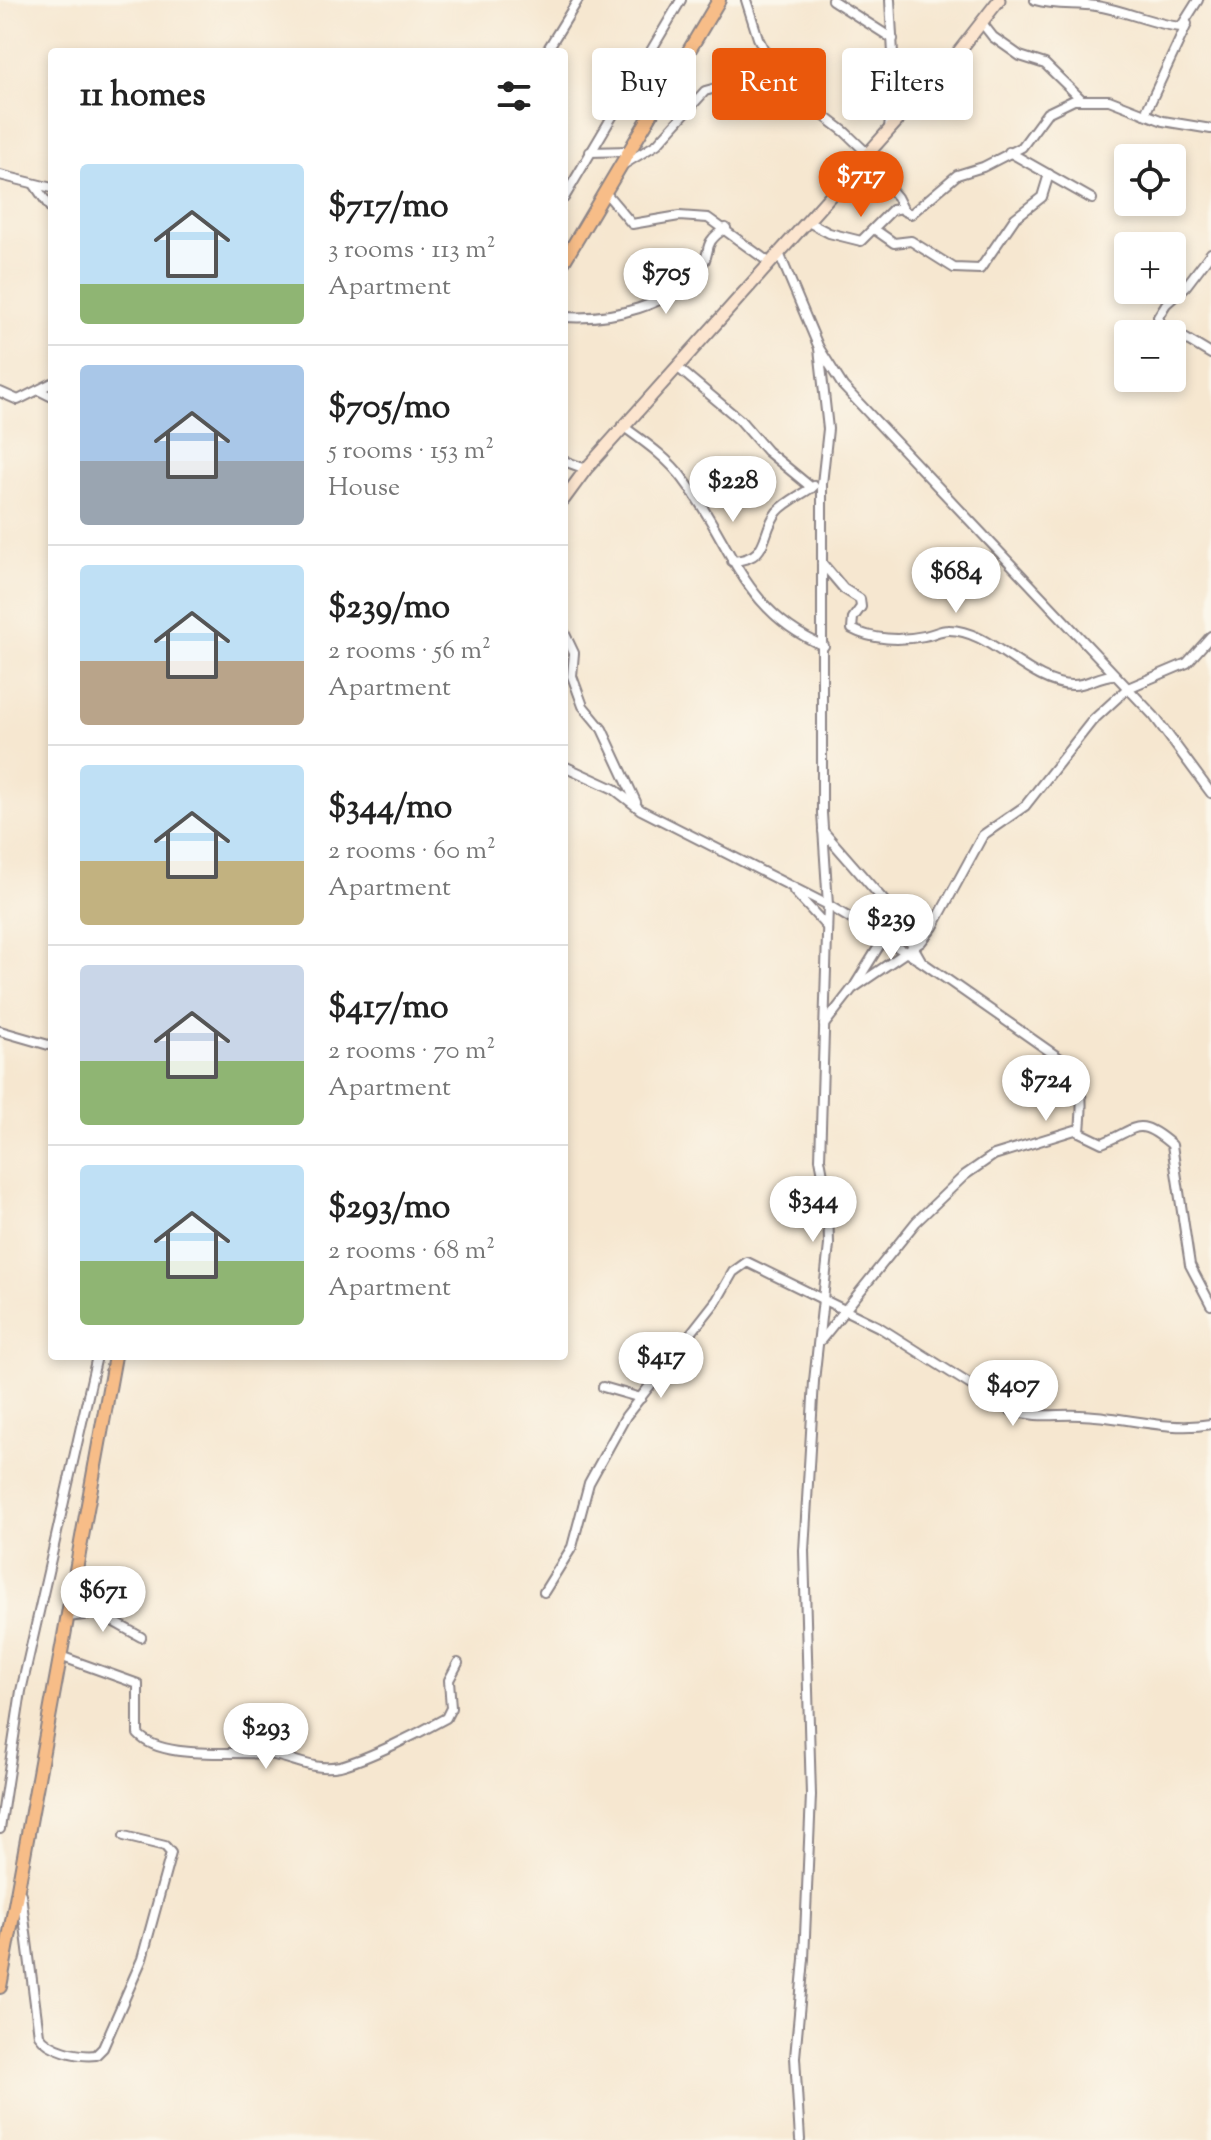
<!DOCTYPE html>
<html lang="en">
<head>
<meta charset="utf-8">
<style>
  body { margin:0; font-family:"Sorts Mill Goudy",serif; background:#f2f2f2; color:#222; height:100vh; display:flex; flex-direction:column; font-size:30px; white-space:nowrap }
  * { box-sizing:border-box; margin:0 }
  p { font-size:26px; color:#767676 }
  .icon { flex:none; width:44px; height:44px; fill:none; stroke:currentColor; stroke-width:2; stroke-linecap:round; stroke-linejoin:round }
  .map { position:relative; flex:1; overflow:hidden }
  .drawer { position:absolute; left:48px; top:48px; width:520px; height:1312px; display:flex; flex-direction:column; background:#fff; border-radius:8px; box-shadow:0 4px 12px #0003 }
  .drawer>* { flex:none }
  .hud { position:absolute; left:592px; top:48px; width:498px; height:72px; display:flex; gap:16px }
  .buttons { position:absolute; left:1114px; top:144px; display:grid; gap:16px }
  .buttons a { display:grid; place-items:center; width:72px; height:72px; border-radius:8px; background:#fff; box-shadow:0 4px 12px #0003; font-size:40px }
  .price { position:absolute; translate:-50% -68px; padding:0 18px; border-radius:28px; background:#fff; color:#222; font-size:26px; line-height:52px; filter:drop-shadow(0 2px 4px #0008) }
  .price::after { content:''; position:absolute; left:50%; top:48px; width:24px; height:18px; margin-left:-12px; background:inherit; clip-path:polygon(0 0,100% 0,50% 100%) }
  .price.active { background:#ea580c; color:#fff }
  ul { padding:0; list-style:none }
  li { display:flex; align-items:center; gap:24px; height:200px; padding:0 32px }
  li+li { border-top:2px solid #e0e0e0 }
  li span { display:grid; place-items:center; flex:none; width:224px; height:160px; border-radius:8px; color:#555 }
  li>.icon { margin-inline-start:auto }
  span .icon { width:96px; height:96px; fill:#fffc; stroke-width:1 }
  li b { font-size:34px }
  h2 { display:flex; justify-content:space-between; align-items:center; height:96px; padding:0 32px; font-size:34px }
  .chip { padding:0 28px; border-radius:8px; background:#fff; box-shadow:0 4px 12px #0003; font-size:28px; line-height:72px }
  .chip.active { background:#ea580c; color:#fff }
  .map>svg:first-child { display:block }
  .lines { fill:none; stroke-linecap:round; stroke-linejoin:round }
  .street-casing { stroke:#8c8486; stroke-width:12 }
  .secondary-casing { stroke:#8c8486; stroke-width:15 }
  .primary-casing { stroke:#8c8486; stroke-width:16 }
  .street { stroke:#fff; stroke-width:8 }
  .secondary { stroke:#fce5cf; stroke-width:11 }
  .primary { stroke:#f7bd88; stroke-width:12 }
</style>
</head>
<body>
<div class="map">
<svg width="1211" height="2140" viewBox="0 0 1211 2140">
  <rect width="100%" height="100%" fill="#fbf7ec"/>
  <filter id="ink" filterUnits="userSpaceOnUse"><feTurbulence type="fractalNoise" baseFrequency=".0125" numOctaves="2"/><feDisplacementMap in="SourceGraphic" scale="16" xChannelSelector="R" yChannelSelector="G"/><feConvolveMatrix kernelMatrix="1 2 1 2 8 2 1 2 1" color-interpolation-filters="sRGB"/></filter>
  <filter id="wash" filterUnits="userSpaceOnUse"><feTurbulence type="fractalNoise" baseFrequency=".006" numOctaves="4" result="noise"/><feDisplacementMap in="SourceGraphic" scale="32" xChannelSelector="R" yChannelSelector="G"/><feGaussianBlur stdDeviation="1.8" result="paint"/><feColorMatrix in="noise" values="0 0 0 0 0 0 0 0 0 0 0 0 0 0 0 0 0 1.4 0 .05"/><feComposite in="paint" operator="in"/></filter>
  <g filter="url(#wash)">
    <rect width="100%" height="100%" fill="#f6e7d0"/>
  </g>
  <g filter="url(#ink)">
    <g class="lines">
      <defs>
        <g id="street">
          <path d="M 746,0 L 758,38 L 780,82 L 845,132 L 869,155"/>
          <path d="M 832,0 L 893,39"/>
          <path d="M 1035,0 C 1056,6 1075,3 1096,6 C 1125,10 1151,24 1181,27 L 1198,0"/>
          <path d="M 982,23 L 993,37 L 1020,56 L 1045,64 L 1080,98"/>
          <path d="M 546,52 L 578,0"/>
          <path d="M 1145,114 L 1187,24"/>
          <path d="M 889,129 L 894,72 L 890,0"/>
          <path d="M 590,152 L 629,151"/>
          <path d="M 1009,152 L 1092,199"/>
          <path d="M 865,159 L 897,197 L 904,211 L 911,214 L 957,175 L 983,167 L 1022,147 L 1047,113 L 1074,100 L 1109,100 L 1163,121 L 1211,129"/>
          <path d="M 621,166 L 657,144 L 705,91 L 727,85 L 780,82"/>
          <path d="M 0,175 L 52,188"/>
          <path d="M 34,184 L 52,210"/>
          <path d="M 605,192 L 632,224 L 679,216 L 708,218 L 770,263"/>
          <path d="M 564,198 L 681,0"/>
          <path d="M 808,222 L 829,233 L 861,241 L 892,210 L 902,208"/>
          <path d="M 874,229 L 894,243 L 911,241 L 954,268 L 980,269 L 1015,218 L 1042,197 L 1049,174"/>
          <path d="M 779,253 L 819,348 L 843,386 L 1154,716 L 1211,793"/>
          <path d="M 1211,253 L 1186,286 L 1166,304 L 1158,317 L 1161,324 L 1211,354"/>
          <path d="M 564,317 C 612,320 669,307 700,268 C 714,251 699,245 726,228"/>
          <path d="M 677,367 L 740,420 L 767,451 L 812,488"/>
          <path d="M 40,391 L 52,397"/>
          <path d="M 0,392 L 18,400 L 52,383"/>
          <path d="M 624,427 C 646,443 668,458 684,480 C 733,544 741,611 824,646"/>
          <path d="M 564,461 L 586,469"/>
          <path d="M 732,561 C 771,559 760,534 777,512 C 785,502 803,494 814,486"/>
          <path d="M 822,563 L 844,589 L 860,599 L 861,607 L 853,618 L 852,629 C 872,640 901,641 924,636 C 932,635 940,630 948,630 C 990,629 1029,684 1072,685 C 1086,686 1099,675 1114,675"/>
          <path d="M 564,632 L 574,653 L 572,676 L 583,706 L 602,729 L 636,802"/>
          <path d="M 564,766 L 614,789 L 641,810 L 828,905 L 922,962 L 1065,1062 C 1086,1081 1082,1106 1080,1131"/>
          <path d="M 823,831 L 893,911 L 922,962"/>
          <path d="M 794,891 L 827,927"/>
          <path d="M 855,985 L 897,917"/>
          <path d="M 824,1025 L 852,989 L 921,942 L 933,927 L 983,835 L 1025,806 L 1092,721 L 1128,688 L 1187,663 L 1211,636"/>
          <path d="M 0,1031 L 52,1046"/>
          <path d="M 821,1340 L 916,1222 L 965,1175 L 994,1155 L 1075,1130 L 1102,1143 C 1137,1130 1136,1114 1172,1145 L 1190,1265 L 1211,1305"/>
          <path d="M 603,1387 L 641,1398"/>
          <path d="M 544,1592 L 572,1547 L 589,1483 L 626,1416 L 717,1300 L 733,1272 L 747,1262 L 879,1327 L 1012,1411 C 1036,1418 1056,1414 1080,1415 C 1124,1416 1167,1432 1211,1424"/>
          <path d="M 68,1617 L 98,1613 L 141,1637"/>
          <path d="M 60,1656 L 138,1684 L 138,1734 C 163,1762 239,1749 274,1755 C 298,1760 315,1771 340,1766 C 368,1759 419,1733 446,1718 L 451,1708 L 449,1680 L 458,1663"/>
          <path d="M 0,1829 L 21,1691 L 97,1356"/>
          <path d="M 21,1894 L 39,2035 C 49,2050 78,2057 96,2055 L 103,2048 L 142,1959 L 171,1853 L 165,1846 L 124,1836"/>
          <path d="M 800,2140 L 795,2057 L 804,1959 L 811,1795 L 804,1551 L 814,1381 L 829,1245 L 828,1201 L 820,1159 L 828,905 L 822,813 L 822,484 L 828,429 L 819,348"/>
        </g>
        <path id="secondary" d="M 564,499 L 586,469 L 957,54 L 999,0"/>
        <g id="primary">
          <path d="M 564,261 L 719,0"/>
          <path d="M 0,1987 L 115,1356"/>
        </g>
      </defs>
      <!-- street casing -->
      <use href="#street" class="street-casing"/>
      <!-- secondary casing -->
      <use href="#secondary" class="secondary-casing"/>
      <!-- primary casing -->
      <use href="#primary" class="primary-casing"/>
      <!-- street -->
      <use href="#street" class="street"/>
      <!-- secondary -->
      <use href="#secondary" class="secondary"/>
      <!-- primary -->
      <use href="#primary" class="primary"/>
    </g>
  </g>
</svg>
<div class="buttons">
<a><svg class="icon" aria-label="locate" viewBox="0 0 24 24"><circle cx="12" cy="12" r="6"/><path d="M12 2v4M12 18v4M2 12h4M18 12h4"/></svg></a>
<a>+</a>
<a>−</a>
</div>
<b class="price active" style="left:861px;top:219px">$717</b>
<b class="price" style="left:666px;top:316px">$705</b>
<b class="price" style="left:733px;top:524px">$228</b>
<b class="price" style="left:956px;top:615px">$684</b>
<b class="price" style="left:891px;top:962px">$239</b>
<b class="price" style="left:1046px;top:1123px">$724</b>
<b class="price" style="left:813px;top:1244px">$344</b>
<b class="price" style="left:661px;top:1400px">$417</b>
<b class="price" style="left:1013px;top:1428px">$407</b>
<b class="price" style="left:103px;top:1634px">$671</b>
<b class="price" style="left:266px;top:1771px">$293</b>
<div class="hud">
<a class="chip">Buy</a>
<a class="chip active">Rent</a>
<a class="chip">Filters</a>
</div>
<section class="drawer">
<h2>11 homes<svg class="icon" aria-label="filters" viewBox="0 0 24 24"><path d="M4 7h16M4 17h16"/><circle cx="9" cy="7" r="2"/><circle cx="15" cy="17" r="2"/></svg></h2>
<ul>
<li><span style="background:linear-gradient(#bfe0f5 75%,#8fb573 0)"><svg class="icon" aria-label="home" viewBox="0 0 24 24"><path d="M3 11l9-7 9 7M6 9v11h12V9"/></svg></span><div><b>$717/mo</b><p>3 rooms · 113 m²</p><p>Apartment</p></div></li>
<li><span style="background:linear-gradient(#a9c7e8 60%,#9aa5b1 0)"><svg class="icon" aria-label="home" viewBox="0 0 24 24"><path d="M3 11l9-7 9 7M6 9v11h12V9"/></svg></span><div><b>$705/mo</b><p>5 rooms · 153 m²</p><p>House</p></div></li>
<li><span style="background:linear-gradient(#bfe0f5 60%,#b9a48a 0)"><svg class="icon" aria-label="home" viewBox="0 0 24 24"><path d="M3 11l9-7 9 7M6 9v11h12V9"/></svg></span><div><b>$239/mo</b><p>2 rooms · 56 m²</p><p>Apartment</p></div></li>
<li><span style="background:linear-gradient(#bfe0f5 60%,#c2b280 0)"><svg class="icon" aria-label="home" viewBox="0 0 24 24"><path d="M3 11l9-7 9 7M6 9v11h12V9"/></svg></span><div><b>$344/mo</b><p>2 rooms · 60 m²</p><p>Apartment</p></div></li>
<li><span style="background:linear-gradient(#c9d6e8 60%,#8fb573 0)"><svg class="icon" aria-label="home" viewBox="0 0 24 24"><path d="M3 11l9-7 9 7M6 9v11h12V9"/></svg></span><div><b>$417/mo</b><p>2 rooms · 70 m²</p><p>Apartment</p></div></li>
<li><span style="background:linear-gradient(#bfe0f5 60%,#8fb573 0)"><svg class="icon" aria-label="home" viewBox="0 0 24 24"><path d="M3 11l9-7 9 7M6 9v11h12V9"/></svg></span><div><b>$293/mo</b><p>2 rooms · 68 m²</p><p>Apartment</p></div></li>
</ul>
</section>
</div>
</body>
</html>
